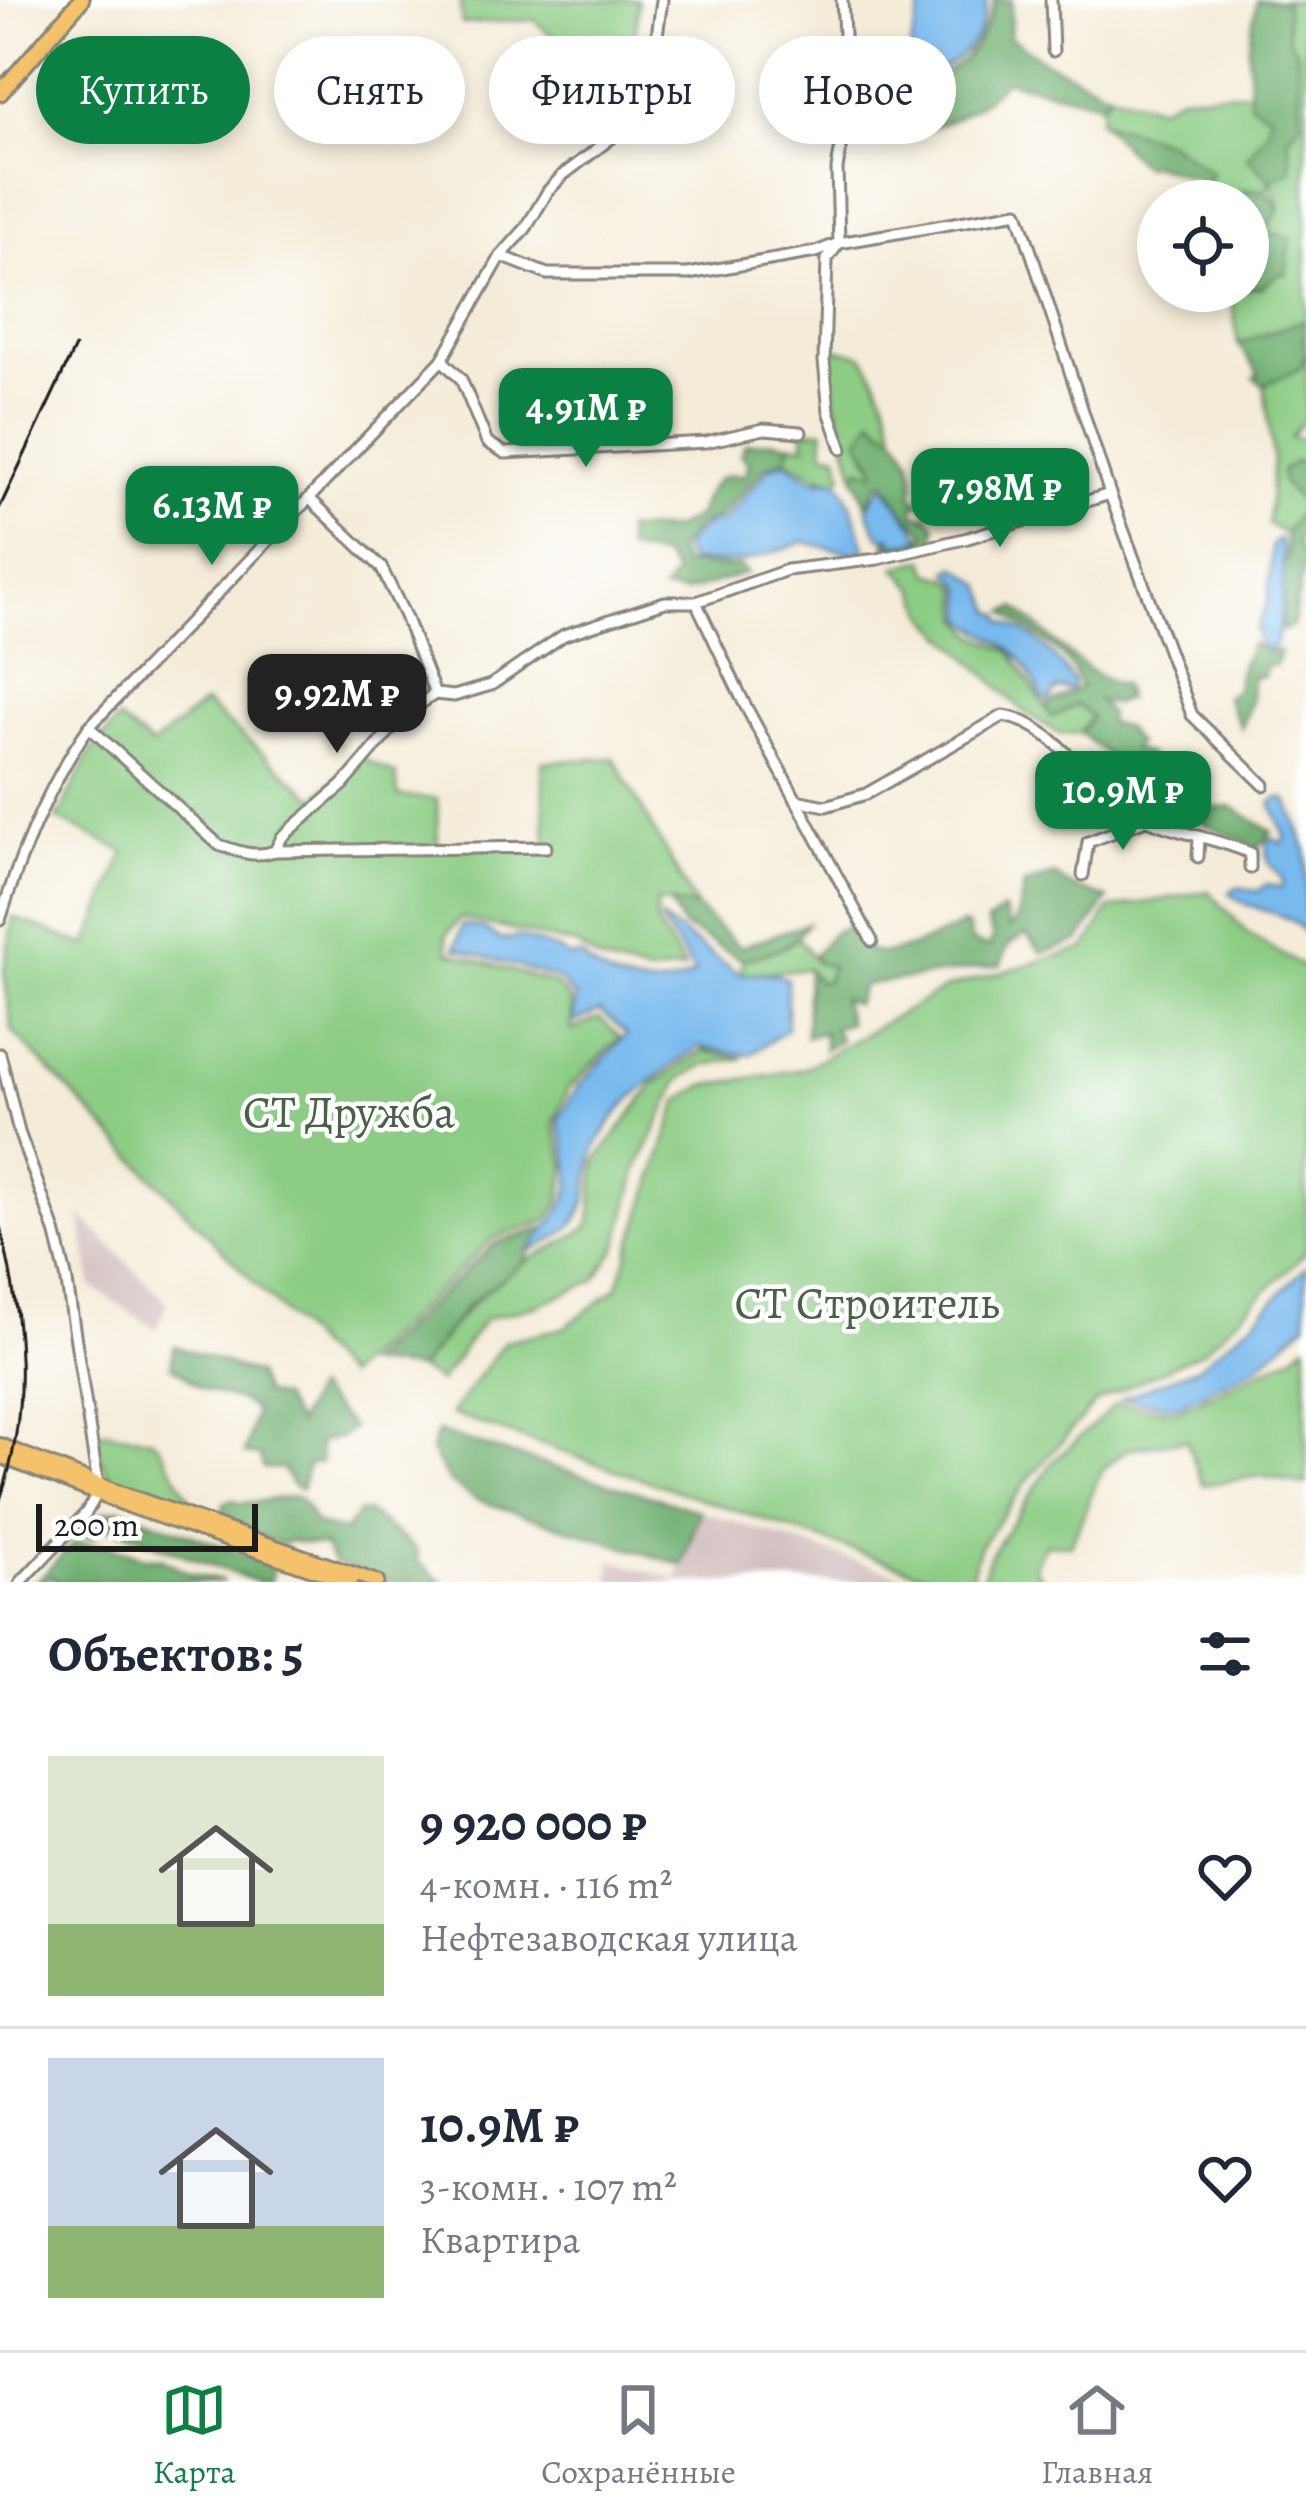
<!DOCTYPE html>
<html lang="ru">
<head>
<meta charset="utf-8">
<style>
  body { margin:0; font-family:Alegreya,serif; background:#f2f2f3; color:#1f2937; height:100vh; display:flex; flex-direction:column; font-size:45px; white-space:nowrap }
  * { box-sizing:border-box; margin:0 }
  p { font-size:39px; color:#747a83 }
  .icon { flex:none; width:66px; height:66px; fill:none; stroke:currentColor; stroke-width:2; stroke-linecap:round; stroke-linejoin:round }
  .map { position:relative; height:1582px; overflow:hidden }
  .sheet { display:flex; flex-direction:column; background:#fff; flex:1 }
  .sheet>* { flex:none }
  .banner { position:absolute; left:36px; top:36px; width:1236px; height:108px; display:flex; gap:24px }
  .buttons { position:absolute; left:1137px; top:180px; display:grid; gap:24px }
  .buttons a { display:grid; place-items:center; width:132px; height:132px; border-radius:50%; background:#fff; box-shadow:0 6px 18px #0003; font-size:60px }
  .scale { position:absolute; left:36px; bottom:30px; width:222px; box-sizing:border-box; padding-left:12px; border:6px solid #1c1c1c; border-top:0; font-size:33px; line-height:42px; white-space:nowrap; color:#1c1c1c; -webkit-text-stroke:9px #fff; paint-order:stroke }
  .price { position:absolute; translate:-50% -102px; padding:0 27px; border-radius:24px; background:#0b8043; color:#fff; font-size:39px; line-height:78px; filter:drop-shadow(0 3px 6px #0008) }
  .price::after { content:''; position:absolute; left:50%; top:72px; width:36px; height:27px; margin-left:-18px; background:inherit; clip-path:polygon(0 0,100% 0,50% 100%) }
  .price.selected { background:#222; color:#fff }
  ul { padding:0; list-style:none }
  li { display:flex; align-items:center; gap:36px; height:300px; padding:0 48px }
  li+li { border-top:3px solid #e0e1e3 }
  li span { display:grid; place-items:center; flex:none; width:336px; height:240px; border-radius:0px; color:#555 }
  li>.icon { margin-inline-start:auto }
  span .icon { width:144px; height:144px; fill:#fffc; stroke-width:1 }
  li b { font-size:51px }
  h2 { display:flex; justify-content:space-between; align-items:center; height:144px; padding:0 48px; font-size:51px }
  .chip { padding:0 42px; border-radius:54px; background:#fff; box-shadow:0 6px 18px #0003; font-size:42px; line-height:108px }
  .chip.selected { background:#0b8043; color:#fff }
  .dock { display:flex; justify-content:space-around; align-items:center; height:168px; border-top:3px solid #e0e1e3; background:#fff; font-size:33px; color:#747a83 }
  .dock a { display:grid; justify-items:center; gap:6px }
  .dock .selected { color:#0b8043 }
  .map>svg:first-child { display:block }
  .industrial { fill:#d2bfbf }
  .green { fill:#8ccc84; stroke:#547450; stroke-width:3 }
  .forest { fill:#71b072; stroke:#466647; stroke-width:3 }
  .water { fill:#78baee; stroke:#4a6b85; stroke-width:3 }
  .lines { fill:none; stroke-linecap:round; stroke-linejoin:round }
  .minor-casing { stroke:#88847a; stroke-width:15 }
  .major-casing { stroke:#88847a; stroke-width:18 }
  .highway-casing { stroke:#88847a; stroke-width:20 }
  .minor { stroke:#fff; stroke-width:9 }
  .major { stroke:#f4c26a; stroke-width:12 }
  .highway { stroke:#f4c26a; stroke-width:14 }
  .rail { stroke:#1c1c1c; stroke-width:3 }
  .labels { text-anchor:middle; stroke-width:9; stroke-linejoin:round; paint-order:stroke }
  .park-label { font-size:45px; fill:#496246; stroke:#fff }
</style>
</head>
<body>
<div class="map">
<svg width="1306" height="1582" viewBox="0 0 1306 1582">
  <rect width="100%" height="100%" fill="#fff"/>
  <filter id="ink" filterUnits="userSpaceOnUse"><feTurbulence type="fractalNoise" baseFrequency=".00833" numOctaves="2"/><feDisplacementMap in="SourceGraphic" scale="24" xChannelSelector="R" yChannelSelector="G"/><feConvolveMatrix kernelMatrix="1 2 1 2 8 2 1 2 1" color-interpolation-filters="sRGB"/></filter>
  <filter id="wash" filterUnits="userSpaceOnUse"><feTurbulence type="fractalNoise" baseFrequency=".004" numOctaves="4" result="noise"/><feDisplacementMap in="SourceGraphic" scale="48" xChannelSelector="R" yChannelSelector="G"/><feGaussianBlur stdDeviation="2.7" result="paint"/><feColorMatrix in="noise" values="0 0 0 0 0 0 0 0 0 0 0 0 0 0 0 0 0 1.4 0 .05"/><feComposite in="paint" operator="in"/></filter>
  <g filter="url(#wash)">
    <rect width="100%" height="100%" fill="#f4ecd8"/>
    <!-- industrial -->
    <g class="industrial">
      <path d="M 80,1215 L 167,1302 L 156,1329 L 92,1287 Z"/>
      <path d="M 700,1511 L 922,1582 L 610,1582 L 611,1560 L 677,1580 Z"/>
    </g>
    <!-- green -->
    <g class="green">
      <path d="M 460,0 L 638,0 L 635,45 C 590,47 567,56 535,20 L 462,24 Z"/>
      <path d="M 1282,0 L 1306,0 L 1306,312 L 1304,320 L 1238,344 L 1231,291 L 1262,287 L 1280,273 L 1286,274 L 1263,231 L 1280,209 L 1271,182 L 1267,190 L 1244,190 L 1234,201 L 1199,201 L 1211,173 L 1168,142 L 1100,121 L 1101,103 L 1110,93 L 1159,107 L 1180,95 L 1250,92 L 1251,103 L 1270,114 L 1267,131 L 1288,136 L 1288,38 Z"/>
      <path d="M 837,349 L 862,355 C 880,379 889,404 895,434 L 881,429 L 866,454 L 875,467 L 875,474 L 860,468 L 855,477 L 833,393 L 827,353 Z"/>
      <path d="M 1306,354 L 1306,419 L 1290,437 L 1306,440 L 1306,462 L 1295,462 L 1284,484 L 1303,505 L 1285,534 L 1268,524 L 1273,458 L 1264,385 L 1299,369 Z"/>
      <path d="M 803,430 L 823,430 L 824,451 L 838,454 L 843,475 L 838,481 L 817,475 L 786,459 L 791,444 L 805,446 Z"/>
      <path d="M 925,559 L 929,573 L 949,578 L 960,588 L 961,617 L 974,634 L 1011,652 L 1051,717 L 1077,705 L 1092,717 L 1080,733 L 1060,734 L 1023,711 L 929,619 L 917,590 L 896,567 Z"/>
      <path d="M 204,703 L 315,798 L 360,757 L 396,775 L 398,796 L 437,799 L 438,847 L 546,845 L 542,762 L 614,758 L 696,907 L 657,902 L 656,923 L 685,969 L 648,974 L 603,963 L 576,945 L 461,918 L 446,935 L 449,952 L 555,984 L 571,1001 L 572,1030 L 599,1018 L 620,1037 L 569,1088 L 554,1123 L 566,1166 L 560,1202 L 547,1221 L 494,1238 L 345,1377 L 12,1031 L 4,971 L 13,917 L 87,946 L 125,852 L 57,819 L 91,751 L 118,720 L 152,746 Z"/>
      <path d="M 1209,891 L 1248,934 L 1306,969 L 1306,1252 L 1203,1351 L 1096,1402 L 1030,1477 L 979,1548 L 970,1582 L 947,1582 L 451,1414 L 505,1341 L 564,1328 L 617,1288 L 679,1101 L 703,1086 L 803,1069 L 946,988 L 1086,948 L 1109,909 Z"/>
      <path d="M 798,938 L 817,963 L 832,965 L 827,981 L 818,982 L 808,969 L 740,974 L 743,960 L 784,948 Z"/>
      <path d="M 703,1051 L 744,1058 L 705,1065 L 680,1079 L 638,1168 L 618,1245 L 595,1280 L 538,1305 L 485,1319 L 439,1382 L 419,1369 C 451,1327 479,1289 525,1262 C 549,1248 568,1243 590,1224 L 596,1161 L 655,1083 Z"/>
      <path d="M 1306,1344 L 1306,1485 L 1261,1476 L 1203,1485 L 1186,1440 L 1127,1449 L 1101,1471 L 1071,1545 L 1045,1544 L 1034,1567 L 1040,1575 L 1036,1582 L 981,1582 L 989,1557 L 1051,1464 L 1116,1404 L 1177,1411 L 1293,1355 Z"/>
      <path d="M 104,1431 L 151,1439 L 159,1445 L 198,1513 L 195,1516 C 148,1498 102,1496 96,1438 Z"/>
    </g>
    <!-- forest -->
    <g class="forest">
      <path d="M 995,0 L 1012,0 L 1010,37 L 1042,60 L 1110,93 L 1101,103 L 1005,80 C 970,120 927,131 877,141 L 873,125 L 896,97 L 884,78 L 863,72 L 876,52 L 897,55 L 911,85 C 961,74 981,47 995,0 Z"/>
      <path d="M 1257,0 L 1285,2 L 1288,38 L 1297,51 L 1301,123 L 1288,137 L 1292,170 L 1271,180 L 1247,157 L 1267,131 L 1270,114 L 1250,103 L 1248,47 Z"/>
      <path d="M 1100,121 L 1168,142 L 1212,173 L 1206,182 L 1151,164 L 1143,167 Z"/>
      <path d="M 1244,190 L 1267,190 L 1280,210 L 1264,231 L 1291,238 L 1286,274 L 1280,273 L 1262,287 L 1248,288 L 1248,201 L 1234,201 Z"/>
      <path d="M 1304,320 L 1306,354 L 1299,369 L 1264,385 L 1254,378 L 1259,374 L 1238,344 Z"/>
      <path d="M 873,418 C 881,429 889,429 897,437 C 911,452 918,477 912,496 L 921,503 L 913,507 L 917,516 L 927,516 L 936,526 L 935,537 C 919,547 905,549 886,549 L 886,539 L 890,538 L 893,546 L 922,540 L 925,532 L 905,512 L 885,482 L 877,484 L 867,506 L 855,477 L 859,468 L 875,473 L 875,467 L 859,439 Z"/>
      <path d="M 773,441 L 791,444 L 786,459 L 766,466 L 721,516 L 695,528 L 677,551 L 683,564 L 741,567 L 747,573 L 684,593 L 663,591 L 675,574 L 663,557 L 627,551 L 625,530 L 673,529 L 698,516 C 705,492 717,469 744,476 L 749,463 L 741,455 L 745,444 Z"/>
      <path d="M 1295,462 L 1306,462 L 1306,532 L 1296,543 L 1306,559 L 1292,626 L 1282,631 L 1282,568 L 1287,558 L 1285,534 L 1303,505 L 1283,484 L 1281,471 Z"/>
      <path d="M 1016,608 C 1037,624 1099,687 1122,684 L 1126,699 L 1113,704 L 1099,701 L 1109,714 L 1108,723 L 1124,727 L 1137,743 L 1132,749 L 1148,754 C 1161,777 1167,784 1195,779 L 1198,788 L 1169,791 L 1147,785 L 1138,763 L 1128,773 L 1080,733 L 1091,717 L 1077,705 L 1051,718 L 1046,706 L 1080,687 C 1072,650 1031,635 1006,612 Z"/>
      <path d="M 1252,643 L 1266,653 L 1280,651 L 1276,665 L 1266,666 L 1264,676 L 1252,677 L 1251,700 L 1241,728 L 1226,697 L 1235,691 L 1241,666 Z"/>
      <path d="M 1233,807 L 1272,832 L 1258,847 L 1258,858 L 1251,845 L 1203,823 L 1202,809 Z"/>
      <path d="M 1054,875 L 1071,886 L 1108,899 L 1079,941 L 1042,953 L 1026,934 L 1008,945 L 1001,965 L 863,985 L 856,1004 L 842,999 L 849,1023 L 833,1028 L 840,1040 L 824,1049 L 824,1032 L 806,1037 L 808,969 L 818,982 L 827,981 L 831,966 L 817,963 L 814,955 L 832,933 L 846,927 C 853,933 859,944 867,949 C 888,963 941,934 962,925 L 968,927 L 972,942 L 989,947 L 993,936 L 987,922 L 1004,910 L 1010,928 L 1017,919 L 1024,885 Z"/>
      <path d="M 670,904 L 696,907 L 740,947 L 808,923 C 792,948 770,952 743,960 L 682,926 Z"/>
      <path d="M 548,1227 L 528,1253 L 525,1262 L 467,1305 L 419,1369 L 365,1364 L 496,1243 Z"/>
      <path d="M 174,1346 L 256,1374 L 264,1394 L 281,1398 L 297,1424 L 314,1388 L 353,1428 L 342,1437 L 319,1442 L 321,1462 L 308,1464 L 301,1490 L 291,1484 L 282,1468 L 263,1468 L 260,1456 L 245,1454 L 255,1411 C 240,1396 226,1398 206,1390 C 194,1385 184,1373 171,1366 Z"/>
      <path d="M 437,1432 L 700,1511 L 682,1565 L 477,1500 L 449,1482 L 431,1451 Z"/>
      <path d="M 294,1496 L 303,1502 L 316,1525 L 345,1531 L 358,1513 L 368,1512 L 417,1550 L 418,1562 L 443,1582 L 389,1582 L 334,1563 L 324,1546 L 288,1541 L 283,1545 L 223,1525 L 224,1503 L 233,1500 L 240,1504 Z"/>
      <path d="M 120,1509 L 272,1564 L 275,1567 L 270,1581 L 257,1582 L 107,1526 L 93,1537 L 86,1536 L 83,1530 L 101,1513 Z"/>
      <path d="M 75,1542 L 113,1547 L 147,1558 L 161,1558 L 188,1573 L 224,1582 L 58,1582 L 52,1576 L 46,1582 L 36,1582 Z"/>
    </g>
    <!-- water -->
    <g class="water">
      <path d="M 934,0 L 987,0 C 985,29 971,52 945,67 C 936,73 926,73 916,78 L 908,55 L 921,8 Z"/>
      <path d="M 785,462 L 814,479 L 838,481 C 852,501 858,525 865,549 L 860,555 L 804,542 L 743,562 L 689,562 L 683,550 L 693,535 L 714,520 L 723,522 L 770,467 Z"/>
      <path d="M 882,485 C 889,492 918,530 921,537 L 910,544 L 893,543 L 892,537 L 880,537 L 867,509 Z"/>
      <path d="M 1279,539 C 1288,557 1282,633 1272,651 L 1260,646 L 1256,629 L 1268,600 L 1272,545 Z"/>
      <path d="M 956,566 L 983,585 L 993,611 L 1001,615 L 1004,622 C 1035,632 1056,657 1074,682 L 1071,689 L 1056,689 L 1049,701 L 1044,700 C 1034,683 1029,665 1013,651 C 997,637 979,633 965,618 L 964,587 L 949,571 Z"/>
      <path d="M 1278,798 L 1285,799 L 1290,805 L 1306,849 L 1306,936 C 1290,907 1252,915 1229,893 L 1237,887 L 1257,891 L 1267,884 L 1281,888 L 1283,881 C 1273,861 1265,872 1267,842 L 1272,838 L 1282,843 L 1286,838 L 1271,803 Z"/>
      <path d="M 659,918 L 740,974 L 774,974 L 787,979 L 787,1029 L 750,1055 L 699,1047 C 658,1075 614,1104 594,1152 C 590,1163 590,1178 588,1189 C 583,1228 559,1236 527,1253 C 573,1196 580,1193 558,1121 L 577,1088 L 627,1034 L 600,1011 L 573,1023 L 576,999 L 558,979 L 455,948 L 463,925 L 482,928 L 502,940 L 518,937 L 559,950 L 568,957 L 582,956 C 605,986 665,996 695,973 Z"/>
      <path d="M 1306,1266 L 1306,1323 L 1257,1366 L 1177,1406 L 1121,1399 L 1198,1367 L 1255,1320 Z"/>
    </g>
  </g>
  <g filter="url(#ink)">
    <g class="lines">
      <defs>
        <g id="minor">
          <path d="M 1051,0 L 1053,51"/>
          <path d="M 839,243 L 837,169 L 848,103 L 842,0"/>
          <path d="M 839,243 L 827,259 L 824,361 L 829,411 L 842,449"/>
          <path d="M 501,256 L 547,274 L 688,274 L 816,252 L 839,243 L 1018,212 L 1110,494 L 1192,715 L 1264,785"/>
          <path d="M 442,360 L 461,379 L 487,442 L 505,453 L 706,442 L 764,429 L 801,432"/>
          <path d="M 310,499 L 381,567 L 405,616 L 435,694"/>
          <path d="M 696,602 L 744,703 L 872,941"/>
          <path d="M 89,727 L 219,845 C 240,852 255,858 275,851 L 546,847"/>
          <path d="M 796,800 L 826,806 L 866,794 L 1003,716 C 1054,723 1085,782 1127,809 C 1164,833 1210,835 1250,853 L 1250,868"/>
          <path d="M 275,851 L 282,837 L 343,785 L 403,715 L 435,694 L 454,696 L 491,685 L 564,635 L 665,602 L 696,602 L 787,570 L 878,559 L 968,538 L 1110,494"/>
          <path d="M 1198,857 L 1199,837"/>
          <path d="M 1083,875 L 1088,842 L 1146,820"/>
          <path d="M 0,920 C 21,852 48,785 89,727 L 442,360 L 501,256 L 526,228 L 548,191 L 563,175 L 631,123 L 649,93 L 662,0"/>
          <path d="M 0,1054 L 19,1132 L 55,1231 L 66,1276 L 98,1484"/>
          <path d="M 21,1582 L 86,1513 L 97,1494"/>
        </g>
        <g id="major">
          <path d="M 0,1445 L 123,1494 L 377,1582"/>
          <path d="M 0,1456 L 132,1507 L 350,1582"/>
        </g>
        <path id="highway" d="M 0,93 L 81,0"/>
      </defs>
      <!-- minor casing -->
      <use href="#minor" class="minor-casing"/>
      <!-- major casing -->
      <use href="#major" class="major-casing"/>
      <!-- highway casing -->
      <use href="#highway" class="highway-casing"/>
      <!-- minor -->
      <use href="#minor" class="minor"/>
      <!-- major -->
      <use href="#major" class="major"/>
      <!-- highway -->
      <use href="#highway" class="highway"/>
      <!-- rail -->
      <g class="rail">
        <path d="M 0,507 L 75,347"/>
        <path d="M 0,1226 C 23,1317 31,1410 0,1500"/>
      </g>
    </g>
  </g>
  <g class="labels">
    <!-- park labels -->
    <g class="park-label">
      <text x="349" y="1127">СТ Дружба</text>
      <text x="867" y="1318">СТ Строитель</text>
    </g>
  </g>
</svg>
<div class="buttons">
<a><svg class="icon" aria-label="locate" viewBox="0 0 24 24"><circle cx="12" cy="12" r="6"/><path d="M12 2v4M12 18v4M2 12h4M18 12h4"/></svg></a>
</div>
<div class="scale">200 m</div>
<b class="price" style="left:586px;top:470px">4.91M ₽</b>
<b class="price" style="left:1000px;top:550px">7.98M ₽</b>
<b class="price" style="left:212px;top:568px">6.13M ₽</b>
<b class="price selected" style="left:337px;top:756px">9.92M ₽</b>
<b class="price" style="left:1123px;top:853px">10.9M ₽</b>
<div class="banner">
<a class="chip selected">Купить</a>
<a class="chip">Снять</a>
<a class="chip">Фильтры</a>
<a class="chip">Новое</a>
</div>
</div>
<section class="sheet">
<h2>Объектов: 5<svg class="icon" aria-label="filters" viewBox="0 0 24 24"><path d="M4 7h16M4 17h16"/><circle cx="9" cy="7" r="2"/><circle cx="15" cy="17" r="2"/></svg></h2>
<ul>
<li><span style="background:linear-gradient(#dfe7d0 70%,#8fb573 0)"><svg class="icon" aria-label="home" viewBox="0 0 24 24"><path d="M3 11l9-7 9 7M6 9v11h12V9"/></svg></span><div><b>9 920 000 ₽</b><p>4-комн. · 116 m²</p><p>Нефтезаводская улица</p></div><svg class="icon" aria-label="heart" viewBox="0 0 24 24"><path d="M12 20l-8-8c-3-5 5-10 8-4 3-6 11-1 8 4z"/></svg></li>
<li><span style="background:linear-gradient(#c9d6e8 70%,#8fb573 0)"><svg class="icon" aria-label="home" viewBox="0 0 24 24"><path d="M3 11l9-7 9 7M6 9v11h12V9"/></svg></span><div><b>10.9M ₽</b><p>3-комн. · 107 m²</p><p>Квартира</p></div><svg class="icon" aria-label="heart" viewBox="0 0 24 24"><path d="M12 20l-8-8c-3-5 5-10 8-4 3-6 11-1 8 4z"/></svg></li>
</ul>
</section>
<nav class="dock">
<a class="selected"><svg class="icon" aria-label="map" viewBox="0 0 24 24"><path d="M3 6l6-2 6 2 6-2v14l-6 2-6-2-6 2zM9 4v14M15 6v14"/></svg>Карта</a>
<a><svg class="icon" aria-label="saved" viewBox="0 0 24 24"><path d="M7 4h10v16l-5-4-5 4z"/></svg>Сохранённые</a>
<a><svg class="icon" aria-label="home" viewBox="0 0 24 24"><path d="M3 11l9-7 9 7M6 9v11h12V9"/></svg>Главная</a>
</nav>
</body>
</html>
